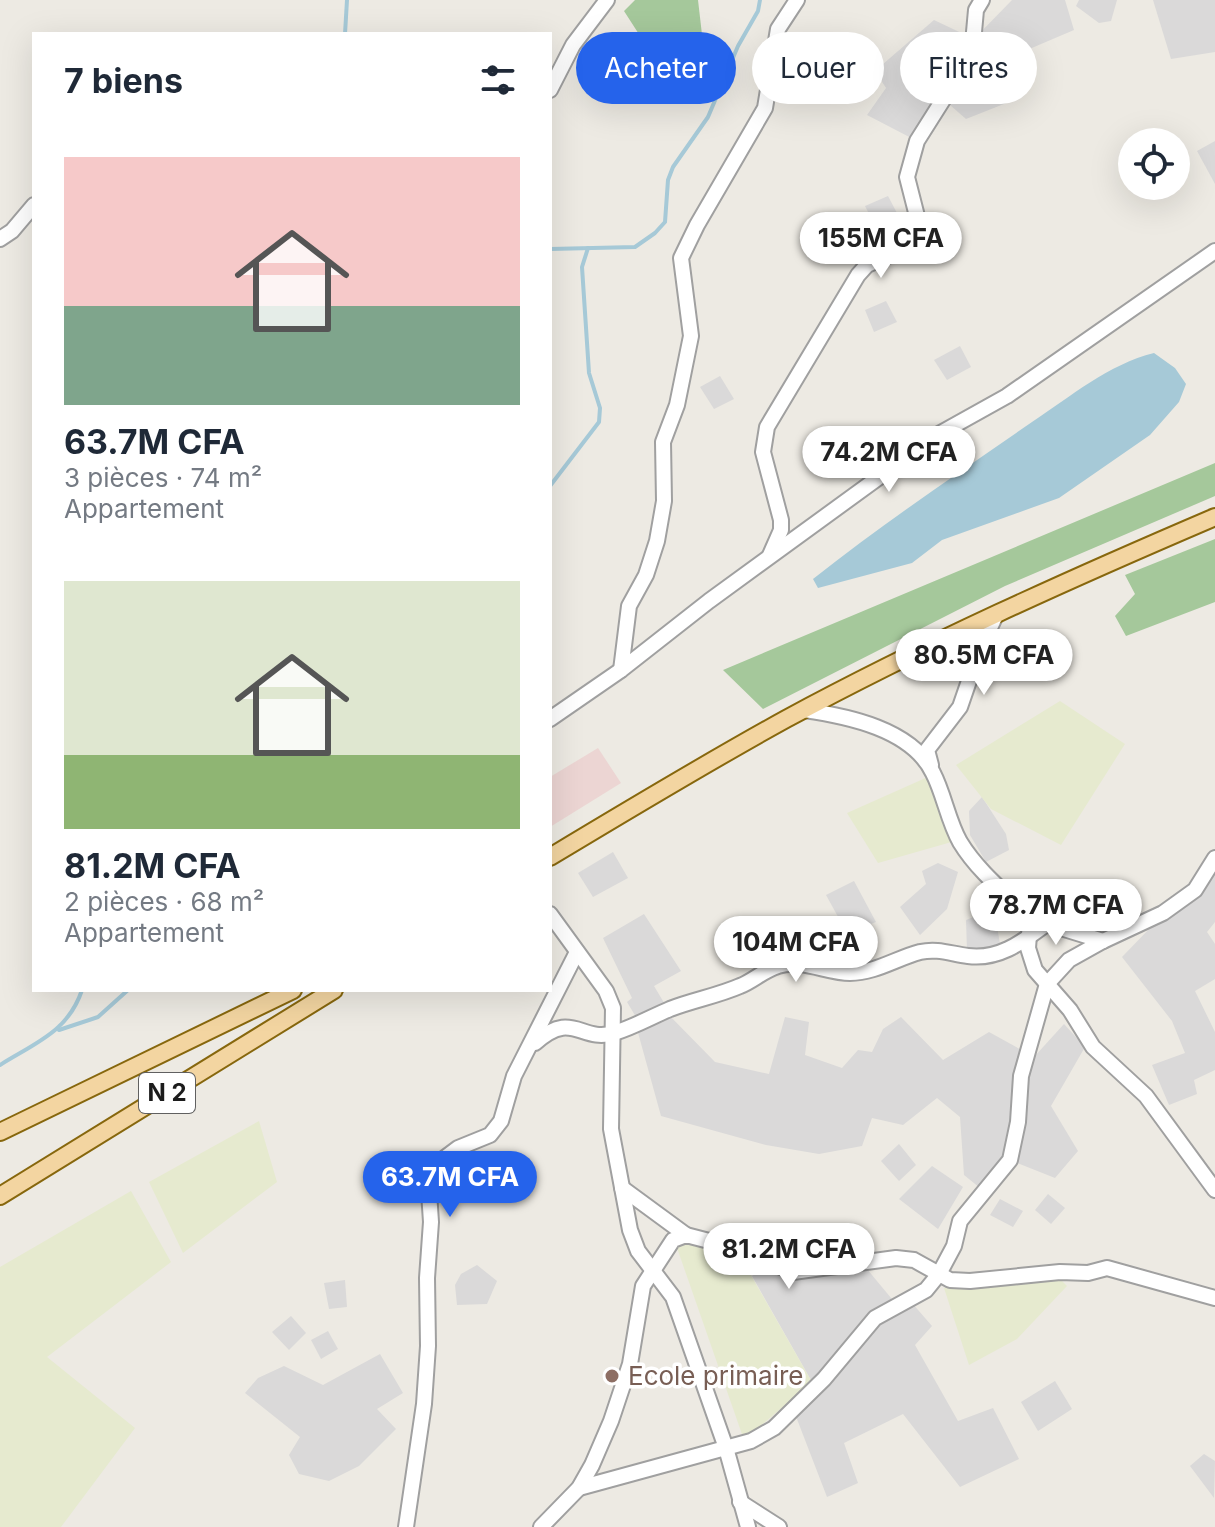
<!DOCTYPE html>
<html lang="fr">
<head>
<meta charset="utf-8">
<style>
  body { margin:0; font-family:Inter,sans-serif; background:#f2f2f3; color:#1f2937; height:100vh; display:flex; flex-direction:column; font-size:30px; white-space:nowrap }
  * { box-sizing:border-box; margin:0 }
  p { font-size:26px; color:#747a83 }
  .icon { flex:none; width:44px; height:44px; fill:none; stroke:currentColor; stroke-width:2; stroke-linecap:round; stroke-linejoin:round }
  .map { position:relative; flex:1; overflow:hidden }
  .side { position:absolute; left:32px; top:32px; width:520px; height:960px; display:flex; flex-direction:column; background:#fff; border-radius:0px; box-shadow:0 8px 32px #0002 }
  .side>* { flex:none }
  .hud { position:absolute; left:576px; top:32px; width:518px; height:72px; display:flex; gap:16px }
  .buttons { position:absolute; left:1118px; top:128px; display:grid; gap:16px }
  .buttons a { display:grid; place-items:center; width:72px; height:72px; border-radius:50%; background:#fff; box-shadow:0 8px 32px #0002; font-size:40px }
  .price { position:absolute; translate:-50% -68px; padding:0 18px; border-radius:28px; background:#fff; color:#222; font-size:26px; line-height:52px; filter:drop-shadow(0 2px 4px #0008) }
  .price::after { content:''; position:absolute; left:50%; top:48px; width:24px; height:18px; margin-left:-12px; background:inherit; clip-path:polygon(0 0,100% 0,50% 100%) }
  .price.selected { background:#2563eb; color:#fff }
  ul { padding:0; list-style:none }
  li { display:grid; align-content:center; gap:16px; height:424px; padding:0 32px }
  li span { display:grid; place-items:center; height:248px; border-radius:0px; color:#555 }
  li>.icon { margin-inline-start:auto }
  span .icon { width:144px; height:144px; fill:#fffc; stroke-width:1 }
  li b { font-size:34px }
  h2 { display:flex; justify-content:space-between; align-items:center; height:96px; padding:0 32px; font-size:34px }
  .tag { padding:0 28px; border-radius:36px; background:#fff; box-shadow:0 8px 32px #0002; font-size:28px; line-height:72px }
  .tag.selected { background:#2563eb; color:#fff }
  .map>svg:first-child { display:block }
  .residential { fill:#dad9d9 }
  .commercial { fill:#ecd5d3 }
  .farmland { fill:#e6eacf }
  .forest { fill:#a5c89b }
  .water { fill:#a6c9d7 }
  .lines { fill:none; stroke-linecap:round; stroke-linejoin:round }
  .stream { stroke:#a6c9d7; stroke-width:4 }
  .minor-casing { stroke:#a0a0a0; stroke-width:18 }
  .major-casing { stroke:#87670d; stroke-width:20 }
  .minor { stroke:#fff; stroke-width:14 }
  .major { stroke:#f3d5a1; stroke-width:16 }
  .education-dot { fill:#8d6e63; stroke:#fff; stroke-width:3 }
  .labels { text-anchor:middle; stroke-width:7; stroke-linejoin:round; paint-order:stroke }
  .shield { fill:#fff; stroke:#606060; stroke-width:2 }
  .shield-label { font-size:24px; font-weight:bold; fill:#1c1c1c }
  .education-label { font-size:26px; fill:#785e54; stroke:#fff; text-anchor:start }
</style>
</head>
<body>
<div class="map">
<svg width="1215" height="1527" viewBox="0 0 1215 1527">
  <rect width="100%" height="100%" fill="#edeae3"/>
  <!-- residential -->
  <g class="residential">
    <path d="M 1012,0 L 1065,0 L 1074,30 L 1020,53 L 1014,100 L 966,119 L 942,98 L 917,141 L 867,115 L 886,88 L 875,71 L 934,20 L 974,39 Z"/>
    <path d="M 1079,0 L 1117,0 L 1111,21 L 1099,23 L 1076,6 Z"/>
    <path d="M 1153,0 L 1215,0 L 1215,52 L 1171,59 Z"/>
    <path d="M 1215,141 L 1215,184 L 1197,151 Z"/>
    <path d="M 888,196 L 908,234 L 885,245 L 865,206 Z"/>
    <path d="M 886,301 L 897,322 L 874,332 L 865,310 Z"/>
    <path d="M 960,346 L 971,367 L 947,380 L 934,360 Z"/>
    <path d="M 720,376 L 734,399 L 714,409 L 700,387 Z"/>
    <path d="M 982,797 L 1006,834 L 1009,850 L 986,862 L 970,835 L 969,811 Z"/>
    <path d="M 613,852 L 628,878 L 593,897 L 578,873 Z"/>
    <path d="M 1215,861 L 1215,922 L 1207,932 L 1215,944 L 1215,979 L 1195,991 L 1215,1032 L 1215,1070 L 1194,1080 L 1197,1094 L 1169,1105 L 1152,1065 L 1185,1053 L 1172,1021 L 1122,957 Z"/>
    <path d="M 938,863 L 958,872 L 947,909 L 920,935 L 900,907 L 926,884 L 922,871 Z"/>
    <path d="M 854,881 L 876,922 L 847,933 L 826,895 Z"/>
    <path d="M 994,909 L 1000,944 L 967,952 L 966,920 Z"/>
    <path d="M 644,914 L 681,971 L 654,986 L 666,1006 L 639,1022 L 627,1002 L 632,998 L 603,938 Z"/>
    <path d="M 667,1013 L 715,1062 L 769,1074 L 785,1017 L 809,1022 L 805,1055 L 842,1068 L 858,1050 L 872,1052 L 883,1029 L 901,1017 L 943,1060 L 989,1032 L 1034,1057 L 1064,1024 L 1085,1047 L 1051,1106 L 1078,1151 L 1055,1178 L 1010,1160 L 985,1192 L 964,1175 L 960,1117 L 937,1098 L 903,1125 L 872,1118 L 862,1146 L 819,1154 L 766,1145 L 661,1116 L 637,1029 Z"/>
    <path d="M 899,1144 L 916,1165 L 899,1181 L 881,1161 Z"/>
    <path d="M 932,1166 L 963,1187 L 938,1229 L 899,1199 Z"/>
    <path d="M 1048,1194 L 1065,1208 L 1051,1224 L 1035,1210 Z"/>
    <path d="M 1000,1199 L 1023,1211 L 1013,1227 L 990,1215 Z"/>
    <path d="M 772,1263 L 793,1272 L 862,1263 L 901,1310 L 912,1303 L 932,1326 L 915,1345 L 958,1421 L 993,1408 L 1019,1459 L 960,1487 L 903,1414 L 844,1443 L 858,1483 L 827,1497 L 790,1401 L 812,1382 L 752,1276 Z"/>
    <path d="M 477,1265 L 497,1281 L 487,1304 L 457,1305 L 455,1285 L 461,1274 Z"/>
    <path d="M 345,1280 L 347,1307 L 329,1309 L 324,1283 Z"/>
    <path d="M 291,1316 L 306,1333 L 289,1350 L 272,1332 Z"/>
    <path d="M 328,1331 L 338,1349 L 321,1359 L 311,1340 Z"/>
    <path d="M 380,1354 L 403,1393 L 377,1409 L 396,1429 L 359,1466 L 329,1481 L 299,1474 L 289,1455 L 300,1437 L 245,1393 L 258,1378 L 284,1366 L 323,1385 Z"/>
    <path d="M 1055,1381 L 1072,1409 L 1038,1431 L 1021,1402 Z"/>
    <path d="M 1204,1454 L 1215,1461 L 1214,1498 L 1190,1466 Z"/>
  </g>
  <!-- commercial -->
  <path class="commercial" d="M 598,748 L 621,783 L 550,827 L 550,777 Z"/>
  <!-- farmland -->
  <g class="farmland">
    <path d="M 1060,701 L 1125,744 L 1061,845 L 991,809 L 956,765 Z"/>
    <path d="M 930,776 L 955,841 L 878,863 L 847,813 Z"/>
    <path d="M 259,1121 L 277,1182 L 183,1253 L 149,1182 Z"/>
    <path d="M 131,1191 L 171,1262 L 47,1357 L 135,1428 L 61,1527 L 0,1527 L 0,1267 Z"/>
    <path d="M 682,1240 L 740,1256 L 812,1382 L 744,1440 L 676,1245 Z"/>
    <path d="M 1058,1277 L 1067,1286 L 1017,1339 L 969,1365 L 944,1288 Z"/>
  </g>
  <!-- forest -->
  <g class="forest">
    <path d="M 635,0 L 698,0 L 704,52 L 653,103 L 629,83 L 653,56 L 624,11 Z"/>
    <path d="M 1215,463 L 1215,496 L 1005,586 L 763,709 L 723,670 Z"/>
    <path d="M 1215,539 L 1215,602 L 1126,636 L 1115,616 L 1135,594 L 1125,575 Z"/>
  </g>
  <!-- water -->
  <path class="water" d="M 1154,353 L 1175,368 L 1186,384 L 1179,402 L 1150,435 L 1059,498 L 942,540 L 912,563 L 818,588 L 813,579 C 884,523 958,473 1032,422 C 1070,397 1109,364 1154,353 Z"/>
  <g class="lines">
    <!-- stream -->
    <g class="stream">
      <path d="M 345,34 L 347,0"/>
      <path d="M 550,249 L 635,247 L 655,233 L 665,222 L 668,180 L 673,167 L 708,117 L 738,46 L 758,11 L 760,0"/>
      <path d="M 550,486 L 599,422 L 600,408 L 589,373 L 582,267 L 588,248"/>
      <path d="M 59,1030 L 98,1017 L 128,990"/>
      <path d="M 0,1065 C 35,1043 68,1032 82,990"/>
    </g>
    <defs>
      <g id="minor">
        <path d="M 550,90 L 573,45 L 607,0"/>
        <path d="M 0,239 L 12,231 L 34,205"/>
        <path d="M 770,555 L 781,530 L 781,520 L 763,452 L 767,427 L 858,275 L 867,265 L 910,246 L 917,237 L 920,228 L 907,177 L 917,141 L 972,54 L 976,10 L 982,0"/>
        <path d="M 621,670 L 629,606 L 646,575 L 657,541 L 664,501 L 663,442 L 677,405 L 691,336 L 681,258 L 697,225 L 765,108 L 778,29 L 797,0"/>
        <path d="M 804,710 C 847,716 912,729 933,773 C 944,794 948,821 960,842 C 977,870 1004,892 1027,914 L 1030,922 L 1028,948 L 1035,970 L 1070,1010 L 1093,1047 L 1146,1096 L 1215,1190"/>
        <path d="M 550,719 L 621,670 L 709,601 L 937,435 L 1007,396 L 1215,251"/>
        <path d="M 931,765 L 927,750 L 960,707 L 980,649 L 996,615"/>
        <path d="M 550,914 L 606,991 L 613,1008 L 611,1129 L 630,1230 L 638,1251 L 673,1297 L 726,1448 L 748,1527"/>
        <path d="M 1038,921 L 1103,941"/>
        <path d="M 535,1043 C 573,1009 580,1043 614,1033 C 634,1027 651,1017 670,1009 C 693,1000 717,996 740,986 C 753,981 764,970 778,966 C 801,958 827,973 850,973 C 875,973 897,958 920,952 C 938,948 951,954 968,956 C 999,960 1022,942 1045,925"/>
        <path d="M 622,1188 L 686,1235"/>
        <path d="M 579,1488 L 751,1441 L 774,1428 L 824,1379 L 875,1318 L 926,1290 L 939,1274 L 954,1246 L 960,1221 L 1010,1160 L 1018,1122 L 1021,1076 L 1047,984 L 1069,960 L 1103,941 L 1163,913 L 1195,890 L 1215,858"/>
        <path d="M 740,1502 L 779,1527"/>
        <path d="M 406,1527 L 424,1404 L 428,1346 L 427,1278 L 431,1222 L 429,1192 L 434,1173 L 446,1157 L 458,1148 L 490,1135 L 501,1121 L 514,1076 L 577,952"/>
        <path d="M 541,1527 L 579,1488 L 592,1465 L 611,1421 L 630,1364 L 643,1286 L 673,1240 L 686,1235 L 736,1248 L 793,1272 L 896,1258 L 914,1260 L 950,1280 L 970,1281 L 1060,1272 L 1088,1273 L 1107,1268 L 1215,1298"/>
      </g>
      <g id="major">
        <path d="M 550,857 C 628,810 706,763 786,719 C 925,644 1070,579 1215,517"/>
        <path d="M 0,1132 L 293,990"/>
        <path d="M 0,1196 L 334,990"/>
      </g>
    </defs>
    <!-- minor casing -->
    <use href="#minor" class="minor-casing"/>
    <!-- major casing -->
    <use href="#major" class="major-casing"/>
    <!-- minor -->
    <use href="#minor" class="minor"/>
    <!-- major -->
    <use href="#major" class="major"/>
  </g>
  <!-- markers -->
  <circle class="education-dot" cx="612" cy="1376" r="8"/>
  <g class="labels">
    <!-- shield labels -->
    <rect class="shield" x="139" y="1073" width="56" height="40" rx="6"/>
    <g class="shield-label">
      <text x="167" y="1101">N 2</text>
    </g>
    <!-- education labels -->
    <g class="education-label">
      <text x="628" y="1385">Ecole primaire</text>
    </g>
  </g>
</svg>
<div class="buttons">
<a><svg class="icon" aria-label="locate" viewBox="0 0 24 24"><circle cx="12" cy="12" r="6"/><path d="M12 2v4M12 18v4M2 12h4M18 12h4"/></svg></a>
</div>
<b class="price" style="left:881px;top:280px">155M CFA</b>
<b class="price" style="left:889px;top:494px">74.2M CFA</b>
<b class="price" style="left:984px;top:697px">80.5M CFA</b>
<b class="price" style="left:1056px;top:947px">78.7M CFA</b>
<b class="price" style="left:796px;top:984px">104M CFA</b>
<b class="price selected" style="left:450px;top:1219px">63.7M CFA</b>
<b class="price" style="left:789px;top:1291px">81.2M CFA</b>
<div class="hud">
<a class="tag selected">Acheter</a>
<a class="tag">Louer</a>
<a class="tag">Filtres</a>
</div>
<section class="side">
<h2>7 biens<svg class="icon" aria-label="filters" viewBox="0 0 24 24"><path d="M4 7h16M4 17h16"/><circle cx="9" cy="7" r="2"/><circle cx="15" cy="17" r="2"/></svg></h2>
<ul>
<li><span style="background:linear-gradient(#f6c9c9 60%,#7fa58c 0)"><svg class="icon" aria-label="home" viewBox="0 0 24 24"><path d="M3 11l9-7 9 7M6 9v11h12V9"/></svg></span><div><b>63.7M CFA</b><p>3 pièces · 74 m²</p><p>Appartement</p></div></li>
<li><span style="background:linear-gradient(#dfe7d0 70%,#8fb573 0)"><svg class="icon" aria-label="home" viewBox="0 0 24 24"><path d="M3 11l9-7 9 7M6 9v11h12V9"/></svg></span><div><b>81.2M CFA</b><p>2 pièces · 68 m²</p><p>Appartement</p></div></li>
</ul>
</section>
</div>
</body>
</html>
